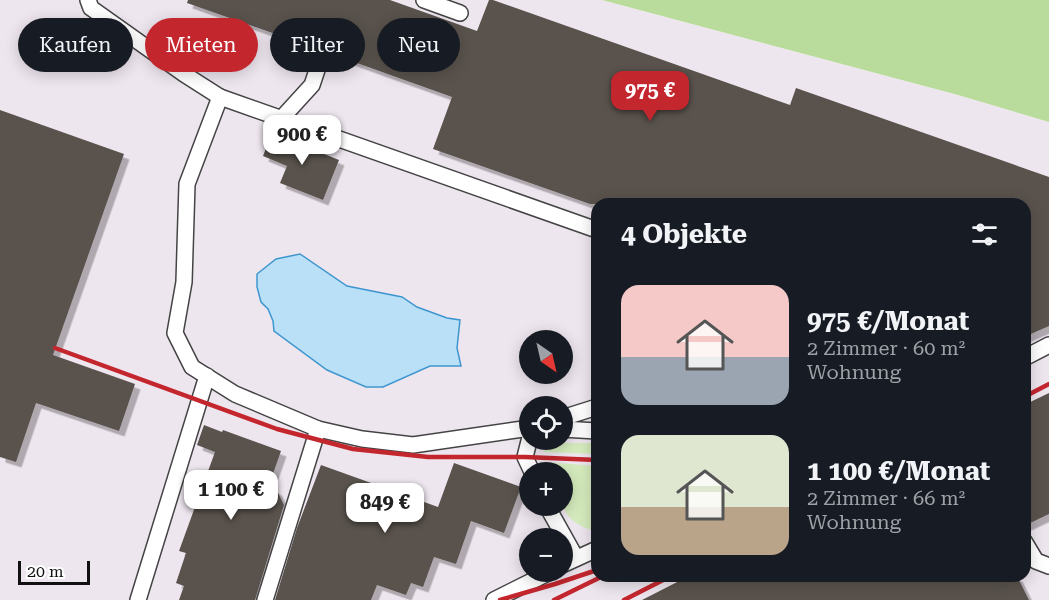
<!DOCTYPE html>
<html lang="de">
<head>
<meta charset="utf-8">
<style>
  body { margin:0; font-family:"Roboto Serif",serif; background:#20242c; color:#f1f3f6; height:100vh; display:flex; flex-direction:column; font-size:22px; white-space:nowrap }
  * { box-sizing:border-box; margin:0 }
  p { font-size:20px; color:#9ea1a6 }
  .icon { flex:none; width:33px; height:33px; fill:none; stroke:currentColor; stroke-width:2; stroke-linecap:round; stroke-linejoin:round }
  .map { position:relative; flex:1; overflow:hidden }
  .drawer { position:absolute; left:591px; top:198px; width:440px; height:384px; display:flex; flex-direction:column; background:#171b24; border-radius:18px; box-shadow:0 3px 15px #0003 }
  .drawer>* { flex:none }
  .hud { position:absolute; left:18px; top:18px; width:483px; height:54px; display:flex; gap:12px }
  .needle { width:39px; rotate:146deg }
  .tools { position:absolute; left:519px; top:330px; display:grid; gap:12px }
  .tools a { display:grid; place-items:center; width:54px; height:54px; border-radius:50%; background:#171b24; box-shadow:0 3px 15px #0003; font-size:30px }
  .scale { position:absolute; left:18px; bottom:15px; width:72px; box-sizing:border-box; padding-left:6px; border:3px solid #111; border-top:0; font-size:16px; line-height:21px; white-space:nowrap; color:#111; -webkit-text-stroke:4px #fff; paint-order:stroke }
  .price { position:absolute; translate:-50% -51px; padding:0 14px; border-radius:12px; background:#fff; color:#222; font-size:20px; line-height:39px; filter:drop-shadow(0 2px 3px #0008) }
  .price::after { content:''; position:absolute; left:50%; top:36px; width:18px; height:14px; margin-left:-9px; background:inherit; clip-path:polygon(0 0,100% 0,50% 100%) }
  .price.current { background:#c4262e; color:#fff }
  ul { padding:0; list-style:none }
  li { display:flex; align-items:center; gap:18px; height:150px; padding:0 30px }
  li span { display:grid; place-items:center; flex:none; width:168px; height:120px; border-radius:18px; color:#555 }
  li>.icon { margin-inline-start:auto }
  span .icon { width:72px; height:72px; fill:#fffc; stroke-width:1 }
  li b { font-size:26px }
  h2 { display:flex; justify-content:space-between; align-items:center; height:72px; padding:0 30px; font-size:26px }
  .pill { padding:0 21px; border-radius:27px; background:#171b24; box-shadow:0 3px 15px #0003; font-size:21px; line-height:54px }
  .pill.current { background:#c4262e; color:#fff }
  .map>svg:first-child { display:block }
  .industrial { fill:#eee6ef; fill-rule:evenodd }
  .green { fill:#d5ebbd }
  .forest { fill:#b9dc9c }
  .water { fill:#b9e0f7; stroke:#3f96cf; stroke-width:1.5 }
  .building { fill:#5a524d; filter:url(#shadow) }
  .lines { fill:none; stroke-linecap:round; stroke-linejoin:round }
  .service-casing { stroke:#444; stroke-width:18 }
  .service { stroke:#fff; stroke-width:15 }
  .rail { stroke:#c4262e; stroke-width:4.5 }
</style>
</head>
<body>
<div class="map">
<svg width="1049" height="600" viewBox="0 0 1049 600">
  <defs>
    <filter id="shadow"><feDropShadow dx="5.5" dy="5.5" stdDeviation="0" flood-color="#0004"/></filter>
  </defs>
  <rect width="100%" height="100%" fill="#fffdf5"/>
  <!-- industrial -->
  <path class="industrial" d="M 0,0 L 602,0 L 958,95 L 1049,122 L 1049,600 L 0,600 ZM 597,204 L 1024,204 L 1024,576 L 597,576 ZM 300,254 L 347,286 L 402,297 L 417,307 L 447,318 L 459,320 L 457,348 L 460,366 L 430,366 L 383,387 L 366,387 L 327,370 L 274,331 L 274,321 L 268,309 ZM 530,340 L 562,340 L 562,374 L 530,374 ZM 530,406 L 562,406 L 562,440 L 530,440 ZM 530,472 L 562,472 L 562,506 L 530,506 ZM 530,538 L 562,538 L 562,572 L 530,572 Z"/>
  <!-- green -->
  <g class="green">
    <path d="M 558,443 L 597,443 L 597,454 L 543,452 L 549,446 Z"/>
    <path d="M 543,462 L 597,466 L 597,531 C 582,529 565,519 562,502 C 561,492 562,482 562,472 L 544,472 L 543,470 Z"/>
  </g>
  <!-- forest -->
  <path class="forest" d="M 602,0 L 1049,0 L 1049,122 L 958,95 Z"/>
  <!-- water -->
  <path class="water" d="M 300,254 L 347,286 L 402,297 L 417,307 L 447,318 L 460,320 L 457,348 L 461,366 L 430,366 L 383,387 L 366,387 L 327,370 L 274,331 L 273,321 L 268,309 L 261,302 L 257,287 L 257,274 L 276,259 Z"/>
  <!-- building -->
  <g class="building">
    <path d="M 188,0 L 390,0 L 477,31 L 489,0 L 493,0 L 790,105 L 796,88 L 1049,177 L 1049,326 L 1024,337 L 1024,204 L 590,204 L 433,149 L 452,97 L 329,53 L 325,49 L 318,49 L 187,3 Z"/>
    <path d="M 0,110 L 124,154 L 53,355 L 135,384 L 119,431 L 36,403 L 16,462 L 0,457 Z"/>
    <path d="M 272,133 L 339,160 L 323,200 L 280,183 L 287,166 L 263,156 Z"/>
    <path d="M 1049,393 L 1049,514 L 1024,526 L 1024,405 Z"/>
    <path d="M 204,425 L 222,432 L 223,430 L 281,451 L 269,485 L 277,491 L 284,505 L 255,600 L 179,600 L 184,586 L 176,583 L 186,553 L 179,551 L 215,452 L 197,445 Z"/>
    <path d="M 454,463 L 521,487 L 504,533 L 471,521 L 456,564 L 434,557 L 423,587 L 411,583 L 406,595 L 377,585 L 371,600 L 275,600 L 297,528 L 321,465 L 438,507 Z"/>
    <path d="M 689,576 L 1017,576 L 1029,600 L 642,600 Z"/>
  </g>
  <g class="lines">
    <defs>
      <g id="service">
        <path d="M 88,0 L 91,8 L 184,74 L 220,97 L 187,184 L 184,282 L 175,333 L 192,367 L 235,394 L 318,429 L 362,439 L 413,445 L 530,428"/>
        <path d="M 424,0 L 460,13"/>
        <path d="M 220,97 L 597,230"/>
        <path d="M 281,119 L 312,85 L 321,58"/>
        <path d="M 1024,358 L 1049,345"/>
        <path d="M 562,418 L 597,407"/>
        <path d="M 562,429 L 597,431"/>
        <path d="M 530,437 L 525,457 L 532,472"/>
        <path d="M 547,506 L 576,558"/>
        <path d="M 1024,541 L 1036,561 L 1049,566"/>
        <path d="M 562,565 L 597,549"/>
        <path d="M 138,600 L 207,376"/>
        <path d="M 265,600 L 318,429"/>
        <path d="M 494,600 L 550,572"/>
      </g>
    </defs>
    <!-- service casing -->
    <use href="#service" class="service-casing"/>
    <!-- service -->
    <use href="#service" class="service"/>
    <!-- rail -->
    <g class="rail">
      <path d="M 55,348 L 277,429 L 353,449 L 428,457 L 525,457 L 597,460"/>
      <path d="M 1024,397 L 1049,384"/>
      <path d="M 500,600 L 555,584 L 597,570"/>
      <path d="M 554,600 L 603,576"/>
      <path d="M 624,600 L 671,576"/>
    </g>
  </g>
</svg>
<div class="tools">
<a><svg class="needle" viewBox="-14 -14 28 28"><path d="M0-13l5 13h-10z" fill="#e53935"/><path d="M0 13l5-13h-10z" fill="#9ea1a6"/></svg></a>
<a><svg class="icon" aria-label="locate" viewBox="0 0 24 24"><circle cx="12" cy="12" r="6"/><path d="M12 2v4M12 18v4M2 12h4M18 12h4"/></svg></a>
<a>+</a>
<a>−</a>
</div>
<div class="scale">20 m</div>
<b class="price current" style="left:650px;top:122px">975 €</b>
<b class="price" style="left:302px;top:166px">900 €</b>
<b class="price" style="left:231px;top:521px">1 100 €</b>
<b class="price" style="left:385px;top:534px">849 €</b>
<div class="hud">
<a class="pill">Kaufen</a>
<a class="pill current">Mieten</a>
<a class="pill">Filter</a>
<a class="pill">Neu</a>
</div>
<section class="drawer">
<h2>4 Objekte<svg class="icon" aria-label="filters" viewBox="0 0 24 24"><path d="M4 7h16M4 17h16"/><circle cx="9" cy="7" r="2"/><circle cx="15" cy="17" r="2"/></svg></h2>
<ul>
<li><span style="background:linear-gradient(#f6c9c9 60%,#9aa5b1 0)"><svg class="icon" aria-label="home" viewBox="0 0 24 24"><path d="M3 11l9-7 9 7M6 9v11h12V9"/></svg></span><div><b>975 €/Monat</b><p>2 Zimmer · 60 m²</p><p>Wohnung</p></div></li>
<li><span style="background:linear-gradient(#dfe7d0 60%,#b9a48a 0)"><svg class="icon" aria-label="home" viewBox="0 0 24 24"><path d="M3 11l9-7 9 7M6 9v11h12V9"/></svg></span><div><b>1 100 €/Monat</b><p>2 Zimmer · 66 m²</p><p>Wohnung</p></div></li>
</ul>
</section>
</div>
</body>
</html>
